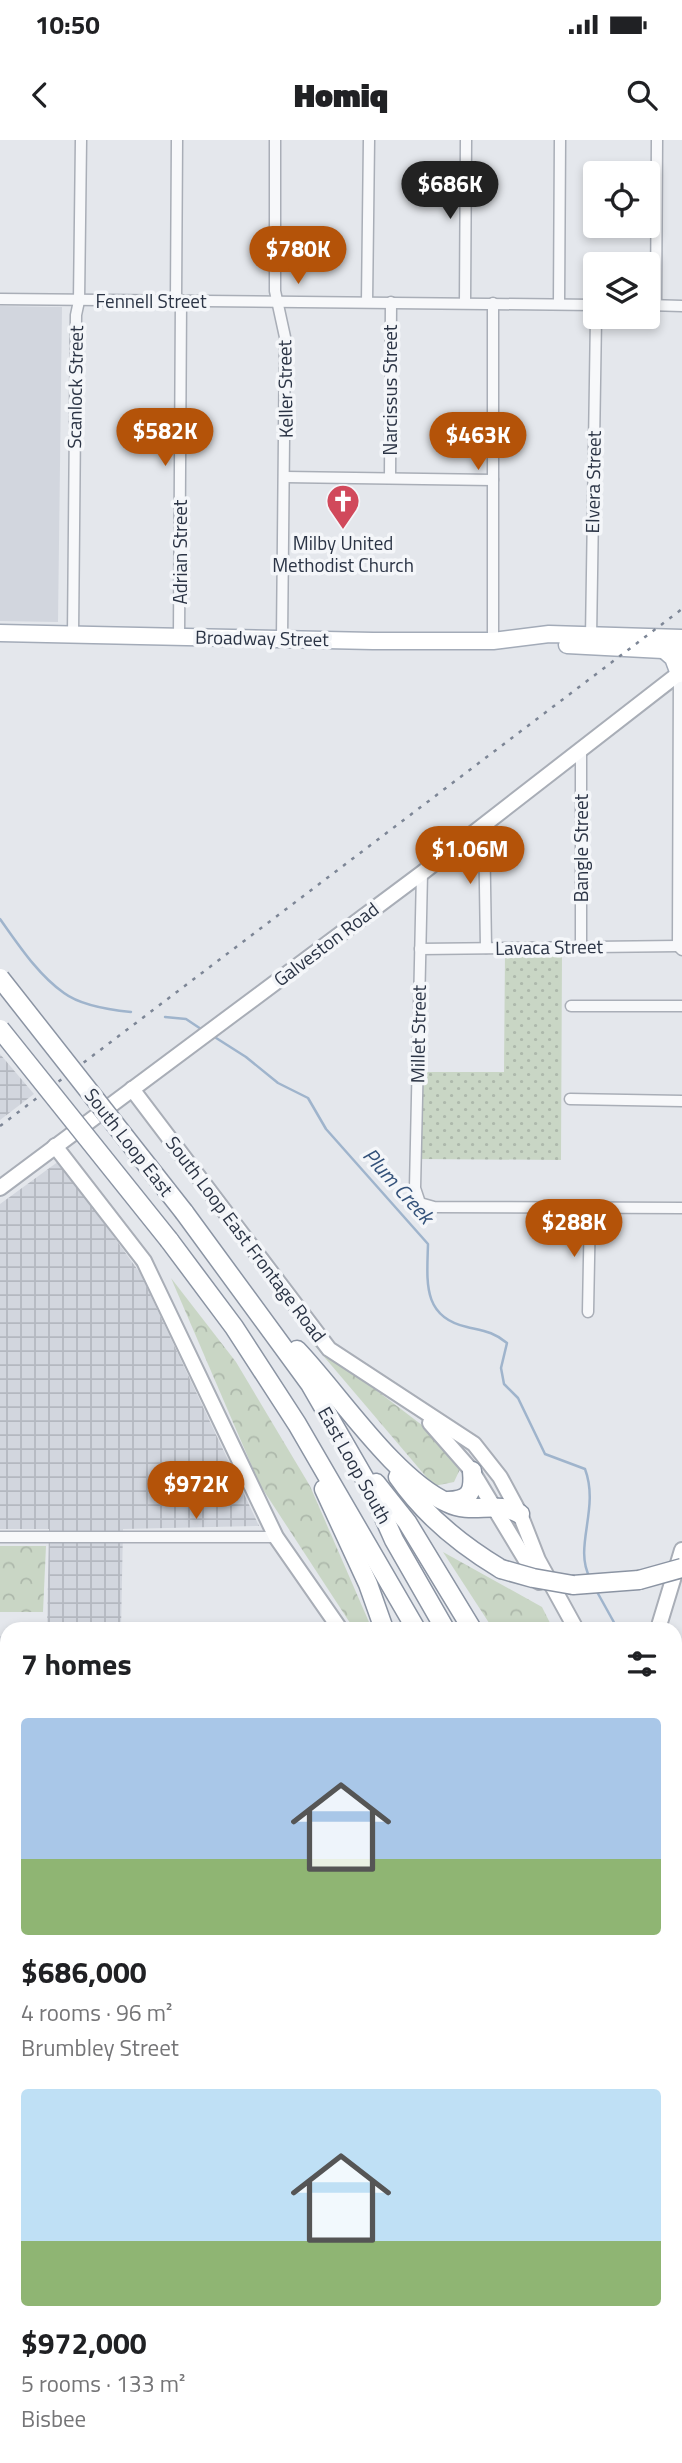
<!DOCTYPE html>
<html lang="en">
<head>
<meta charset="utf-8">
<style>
  body { margin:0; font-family:"Titillium Web",sans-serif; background:#f6f6f6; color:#202124; height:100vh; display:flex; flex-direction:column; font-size:26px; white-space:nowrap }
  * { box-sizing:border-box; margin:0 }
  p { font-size:23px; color:#757577 }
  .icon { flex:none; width:38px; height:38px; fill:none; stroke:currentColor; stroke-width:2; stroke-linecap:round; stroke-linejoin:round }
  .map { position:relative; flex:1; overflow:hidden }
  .panel { position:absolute; left:0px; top:1482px; width:682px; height:842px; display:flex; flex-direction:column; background:#fff; border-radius:21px 21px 0 0; box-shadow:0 4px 10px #0003 }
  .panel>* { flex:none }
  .fabs { position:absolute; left:583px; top:21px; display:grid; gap:14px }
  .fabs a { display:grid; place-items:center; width:77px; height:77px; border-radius:7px; background:#fff; box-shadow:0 4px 10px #0003; font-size:35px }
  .price { position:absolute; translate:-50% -60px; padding:0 16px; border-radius:24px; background:#b45309; color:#fff; font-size:23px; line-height:46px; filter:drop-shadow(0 2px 4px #0008) }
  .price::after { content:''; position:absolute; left:50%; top:42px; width:21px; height:16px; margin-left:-10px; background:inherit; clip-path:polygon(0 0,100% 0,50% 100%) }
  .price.current { background:#222; color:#fff }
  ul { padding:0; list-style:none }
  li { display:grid; align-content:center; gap:14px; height:371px; padding:0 21px }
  li span { display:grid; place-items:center; height:217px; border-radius:7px; color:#555 }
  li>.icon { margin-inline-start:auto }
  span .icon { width:126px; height:126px; fill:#fffc; stroke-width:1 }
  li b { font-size:30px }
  h2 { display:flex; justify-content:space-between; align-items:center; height:84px; padding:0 21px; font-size:30px }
  .status { display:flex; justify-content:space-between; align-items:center; height:49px; padding:0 35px; background:#fff; direction:ltr }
  .status svg { height:19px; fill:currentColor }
  header { display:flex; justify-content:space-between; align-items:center; height:91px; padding:0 21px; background:#fff; font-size:32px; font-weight:800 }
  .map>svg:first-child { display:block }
  .built { fill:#d2d6de }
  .industrial { fill:url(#industrial-grid) }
  .green { fill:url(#green-dots) }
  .forest { fill:url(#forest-crowns) }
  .pitch { fill:#c9d6c5 }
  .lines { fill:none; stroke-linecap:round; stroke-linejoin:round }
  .stream { stroke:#9fb4cc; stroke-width:2.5 }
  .street-casing { stroke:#a9aeb7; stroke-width:13 }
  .secondary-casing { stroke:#a9aeb7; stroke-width:18 }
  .primary-casing { stroke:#a3abb8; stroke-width:19 }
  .highway-casing { stroke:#8b94a3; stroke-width:21 }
  .street { stroke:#f7f8fa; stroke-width:10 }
  .secondary { stroke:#fff; stroke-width:14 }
  .primary { stroke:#fff; stroke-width:16 }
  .highway { stroke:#fff; stroke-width:18 }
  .rail { stroke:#7d8696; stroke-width:2.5; stroke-dasharray:3.5 7; stroke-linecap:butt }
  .highway-bridge-casing { stroke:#8b94a3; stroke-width:21; stroke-linecap:butt }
  .highway-bridge { stroke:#fff; stroke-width:18 }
  .labels { text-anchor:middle; stroke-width:7; stroke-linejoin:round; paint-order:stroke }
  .street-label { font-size:19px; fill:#2b3445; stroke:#f4f6f9 }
  .poi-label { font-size:19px; fill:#2b3445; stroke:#f4f6f9 }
  .water-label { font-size:21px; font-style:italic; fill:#34527a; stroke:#f4f6f9 }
</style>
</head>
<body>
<div class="status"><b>10:50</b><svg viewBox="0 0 49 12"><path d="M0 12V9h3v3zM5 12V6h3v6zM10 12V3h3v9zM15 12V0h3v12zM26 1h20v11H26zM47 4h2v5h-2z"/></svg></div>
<header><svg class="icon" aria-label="back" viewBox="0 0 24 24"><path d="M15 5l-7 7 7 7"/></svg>Homiq<svg class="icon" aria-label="search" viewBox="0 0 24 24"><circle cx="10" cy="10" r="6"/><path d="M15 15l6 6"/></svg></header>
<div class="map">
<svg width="682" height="2323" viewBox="0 0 682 2323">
  <defs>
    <pattern id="industrial-grid" width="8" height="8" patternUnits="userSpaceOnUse" patternTransform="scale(1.75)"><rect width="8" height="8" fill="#d2d6de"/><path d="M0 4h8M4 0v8" fill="none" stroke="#b4b8c0"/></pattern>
    <pattern id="green-dots" width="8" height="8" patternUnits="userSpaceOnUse" patternTransform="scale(1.75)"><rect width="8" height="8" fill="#c9d6c5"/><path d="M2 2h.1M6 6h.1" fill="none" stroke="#adb8ab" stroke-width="1.8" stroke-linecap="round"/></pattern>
    <pattern id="forest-crowns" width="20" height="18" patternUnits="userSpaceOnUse" patternTransform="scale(1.75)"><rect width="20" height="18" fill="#c9d6c5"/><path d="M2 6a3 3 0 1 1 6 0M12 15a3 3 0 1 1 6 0" fill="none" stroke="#adb8ab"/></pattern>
  </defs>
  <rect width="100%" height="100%" fill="#e4e7ec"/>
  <!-- built -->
  <path class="built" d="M 0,166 L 62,167 L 58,482 L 0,481 Z"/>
  <!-- industrial -->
  <g class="industrial">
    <path d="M 0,914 L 34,954 L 0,980 Z"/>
    <path d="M 59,1021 L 140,1133 L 259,1386 L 123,1389 L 121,1489 L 47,1489 L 49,1389 L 0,1389 L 0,1064 Z"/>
    <path d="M 0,1496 L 7,1497 L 7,1619 L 0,1619 Z"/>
  </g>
  <!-- green -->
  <g class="green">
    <path d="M 505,812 L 562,813 L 561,1020 L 421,1019 L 422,932 L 504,932 Z"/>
    <path d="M 0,1981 L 7,1985 L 7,2317 L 434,2317 L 435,2323 L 0,2323 Z"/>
  </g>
  <!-- forest -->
  <g class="forest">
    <path d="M 171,1138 L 236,1222 L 310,1346 L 372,1489 L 354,1489 L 260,1345 Z"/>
    <path d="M 309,1199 L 435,1295 L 461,1327 L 454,1342 L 434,1346 Z"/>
    <path d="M 0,1406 L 46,1406 L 43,1472 L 0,1472 Z"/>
    <path d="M 443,1412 L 542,1467 L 553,1489 L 493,1489 Z"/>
    <path d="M 0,1806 L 7,1807 L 7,1945 L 0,1940 Z"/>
    <path d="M 682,1971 L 682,2070 L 676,2077 L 676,1990 Z"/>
  </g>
  <!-- pitch -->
  <path class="pitch" d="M 210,2317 L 365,2317 L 367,2323 L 212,2323 Z"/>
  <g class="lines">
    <!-- stream -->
    <g class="stream">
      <path d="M 0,779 C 18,804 38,835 64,853 C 80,865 111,870 131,872"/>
      <path d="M 165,877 L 186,879 L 204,891"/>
      <path d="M 213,896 L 246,917 L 278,943 L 308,958 L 326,989 L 428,1104 C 427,1142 422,1177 467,1187 C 484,1191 494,1192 507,1203 L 501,1228 L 504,1244 L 518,1258 L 545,1314 L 585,1329 C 600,1369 573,1407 590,1438"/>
      <path d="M 596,1450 L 616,1486"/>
      <path d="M 676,2191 L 682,2184"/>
      <path d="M 601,2323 L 603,2317"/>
    </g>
    <defs>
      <g id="street">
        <path d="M 275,0 L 275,151 L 285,197 L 282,499"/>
        <path d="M 0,159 L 595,165"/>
        <path d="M 176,160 L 177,0"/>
        <path d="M 367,162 L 369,0"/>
        <path d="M 465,163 L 466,0"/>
        <path d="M 559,164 L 560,0"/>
        <path d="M 648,165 L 682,166"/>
        <path d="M 656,165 L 657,0"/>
        <path d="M 285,337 L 493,340"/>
        <path d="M 390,338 L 391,162"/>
        <path d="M 73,495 L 76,175 L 79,161 L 81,0"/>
        <path d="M 179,496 L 181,160"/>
        <path d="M 591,498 L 596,177"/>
        <path d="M 493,501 L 493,163"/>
        <path d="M 679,534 L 678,806 L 682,810"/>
        <path d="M 484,684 L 486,808"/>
        <path d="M 422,733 L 415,1048 L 420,1063 L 434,1067 L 682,1068"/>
        <path d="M 581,806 L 581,610"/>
        <path d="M 420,809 L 678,806"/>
        <path d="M 571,866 L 682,866"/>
        <path d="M 570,959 L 682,961"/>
        <path d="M 588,1172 L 590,1067"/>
        <path d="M 0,1397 L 276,1397"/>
      </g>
      <g id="secondary">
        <path d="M 132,949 L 329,1209 L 474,1304 L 500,1337 L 520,1374 L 538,1420 L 576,1489"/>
        <path d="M 55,1006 L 144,1121 L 276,1397 L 340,1489"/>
        <path d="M 0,1048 L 422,733 L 682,531"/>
        <path d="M 430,1283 L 472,1331 L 539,1442"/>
        <path d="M 658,1489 L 682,1410"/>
        <path d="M 676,1678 L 682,1693"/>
        <path d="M 0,1975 L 7,1980"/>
      </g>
      <g id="primary">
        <path d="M 0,493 L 373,501 L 493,501 L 549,494 L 682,498"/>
        <path d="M 567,505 L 682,511"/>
        <path d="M 665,511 L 673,518 L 679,534"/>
      </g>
      <g id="highway">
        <path d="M 184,1072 L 310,1244 L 373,1353 L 394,1400 L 445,1489"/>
        <path d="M 169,1100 L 234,1187 L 297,1284 L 416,1489"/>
        <path d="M 297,1210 C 339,1254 394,1339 448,1363 C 472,1375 497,1360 520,1374"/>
        <path d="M 398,1337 C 425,1376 461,1405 501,1429"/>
        <path d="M 376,1343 L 407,1382 L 472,1489"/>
        <path d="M 324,1349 L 368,1444 L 384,1489"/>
        <path d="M 448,1361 C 470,1360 474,1352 472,1331"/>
        <path d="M 573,1445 L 639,1440"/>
        <path d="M 676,1607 L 682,1629"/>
        <path d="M 676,1734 L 682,1732"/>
        <path d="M 676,1822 L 682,1827"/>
        <path d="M 676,1852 L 682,1857"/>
        <path d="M 676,1927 L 682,1922"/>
        <path d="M 676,2098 L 682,2092"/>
        <path d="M 450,2317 L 450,2323"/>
        <path d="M 471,2323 L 471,2317"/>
        <path d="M 510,2323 L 512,2317"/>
        <path d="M 540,2323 L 542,2317"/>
        <path d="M 564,2323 L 567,2317"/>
      </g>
    </defs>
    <!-- street casing -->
    <use href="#street" class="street-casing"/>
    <!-- secondary casing -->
    <use href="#secondary" class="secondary-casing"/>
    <!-- primary casing -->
    <use href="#primary" class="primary-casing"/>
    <!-- highway casing -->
    <use href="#highway" class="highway-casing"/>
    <!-- street -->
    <use href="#street" class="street"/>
    <!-- secondary -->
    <use href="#secondary" class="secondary"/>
    <!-- primary -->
    <use href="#primary" class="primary"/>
    <!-- highway -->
    <use href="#highway" class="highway"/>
    <!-- rail -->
    <path class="rail" d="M 0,986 L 682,469"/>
    <defs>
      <g id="highway-bridge">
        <path d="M 0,838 L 184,1072"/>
        <path d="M 0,889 L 169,1100"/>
        <path d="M 501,1429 L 533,1438 L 573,1445"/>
        <path d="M 639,1440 L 682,1428"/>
        <path d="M 676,1711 L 682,1693"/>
        <path d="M 676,1899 L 682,1879"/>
      </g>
    </defs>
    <!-- highway-bridge casing -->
    <use href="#highway-bridge" class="highway-bridge-casing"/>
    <!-- highway-bridge -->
    <use href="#highway-bridge" class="highway-bridge"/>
  </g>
  <!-- icons -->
  <defs>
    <symbol id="church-pin" viewBox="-11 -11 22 30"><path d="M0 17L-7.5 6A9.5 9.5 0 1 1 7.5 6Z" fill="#d1495b" stroke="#f4f6f9"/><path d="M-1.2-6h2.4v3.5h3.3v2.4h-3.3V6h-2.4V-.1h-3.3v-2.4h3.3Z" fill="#fff"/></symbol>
  </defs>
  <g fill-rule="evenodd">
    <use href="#church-pin" x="324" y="342" width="38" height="52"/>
  </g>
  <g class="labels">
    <!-- street labels -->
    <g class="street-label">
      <text x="151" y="168">Fennell Street</text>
      <text transform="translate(75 247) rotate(-89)" y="7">Scanlock Street</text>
      <text transform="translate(285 249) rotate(-91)" y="7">Keller Street</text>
      <text transform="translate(390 250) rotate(-90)" y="7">Narcissus Street</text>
      <text transform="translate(593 342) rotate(-89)" y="7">Elvera Street</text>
      <text transform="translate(180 412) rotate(-90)" y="7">Adrian Street</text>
      <text transform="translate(262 498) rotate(1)" y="7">Broadway Street</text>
      <text transform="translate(581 708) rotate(-90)" y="7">Bangle Street</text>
      <text transform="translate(326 804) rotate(-37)" y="7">Galveston Road</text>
      <text transform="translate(549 807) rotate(-1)" y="7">Lavaca Street</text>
      <text transform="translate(418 894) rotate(-89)" y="7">Millet Street</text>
      <text transform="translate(129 1002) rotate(52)" y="7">South Loop East</text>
      <text transform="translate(246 1099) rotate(53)" y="7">South Loop East Frontage Road</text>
      <text transform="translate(355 1325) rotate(61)" y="7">East Loop South</text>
    </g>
    <!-- poi labels -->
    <g class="poi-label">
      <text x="343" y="410">Milby United<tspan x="343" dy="22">Methodist Church</tspan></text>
    </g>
    <!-- water labels -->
    <g class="water-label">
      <text transform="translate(398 1046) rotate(48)" y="7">Plum Creek</text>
    </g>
  </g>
</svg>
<div class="fabs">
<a><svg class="icon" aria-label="locate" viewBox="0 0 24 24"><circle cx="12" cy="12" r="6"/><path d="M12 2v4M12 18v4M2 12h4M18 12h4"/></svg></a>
<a><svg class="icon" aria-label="layers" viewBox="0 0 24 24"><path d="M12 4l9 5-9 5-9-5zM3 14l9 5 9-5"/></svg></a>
</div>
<b class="price current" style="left:450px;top:81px">$686K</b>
<b class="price" style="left:298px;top:146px">$780K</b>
<b class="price" style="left:165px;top:328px">$582K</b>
<b class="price" style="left:478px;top:332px">$463K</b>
<b class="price" style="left:470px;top:746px">$1.06M</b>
<b class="price" style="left:574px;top:1119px">$288K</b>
<b class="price" style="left:196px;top:1381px">$972K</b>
<section class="panel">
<h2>7 homes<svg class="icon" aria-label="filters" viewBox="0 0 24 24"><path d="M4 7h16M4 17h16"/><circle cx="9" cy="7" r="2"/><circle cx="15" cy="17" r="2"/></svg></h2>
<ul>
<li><span style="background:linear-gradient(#a9c7e8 65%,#8fb573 0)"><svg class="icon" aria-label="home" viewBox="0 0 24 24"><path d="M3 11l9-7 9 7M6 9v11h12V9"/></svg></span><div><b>$686,000</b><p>4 rooms · 96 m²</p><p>Brumbley Street</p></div></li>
<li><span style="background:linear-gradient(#bfe0f5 70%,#8fb573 0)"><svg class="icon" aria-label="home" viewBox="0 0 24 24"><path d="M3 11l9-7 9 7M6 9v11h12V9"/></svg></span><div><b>$972,000</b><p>5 rooms · 133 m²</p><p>Bisbee</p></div></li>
</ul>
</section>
</div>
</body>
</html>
